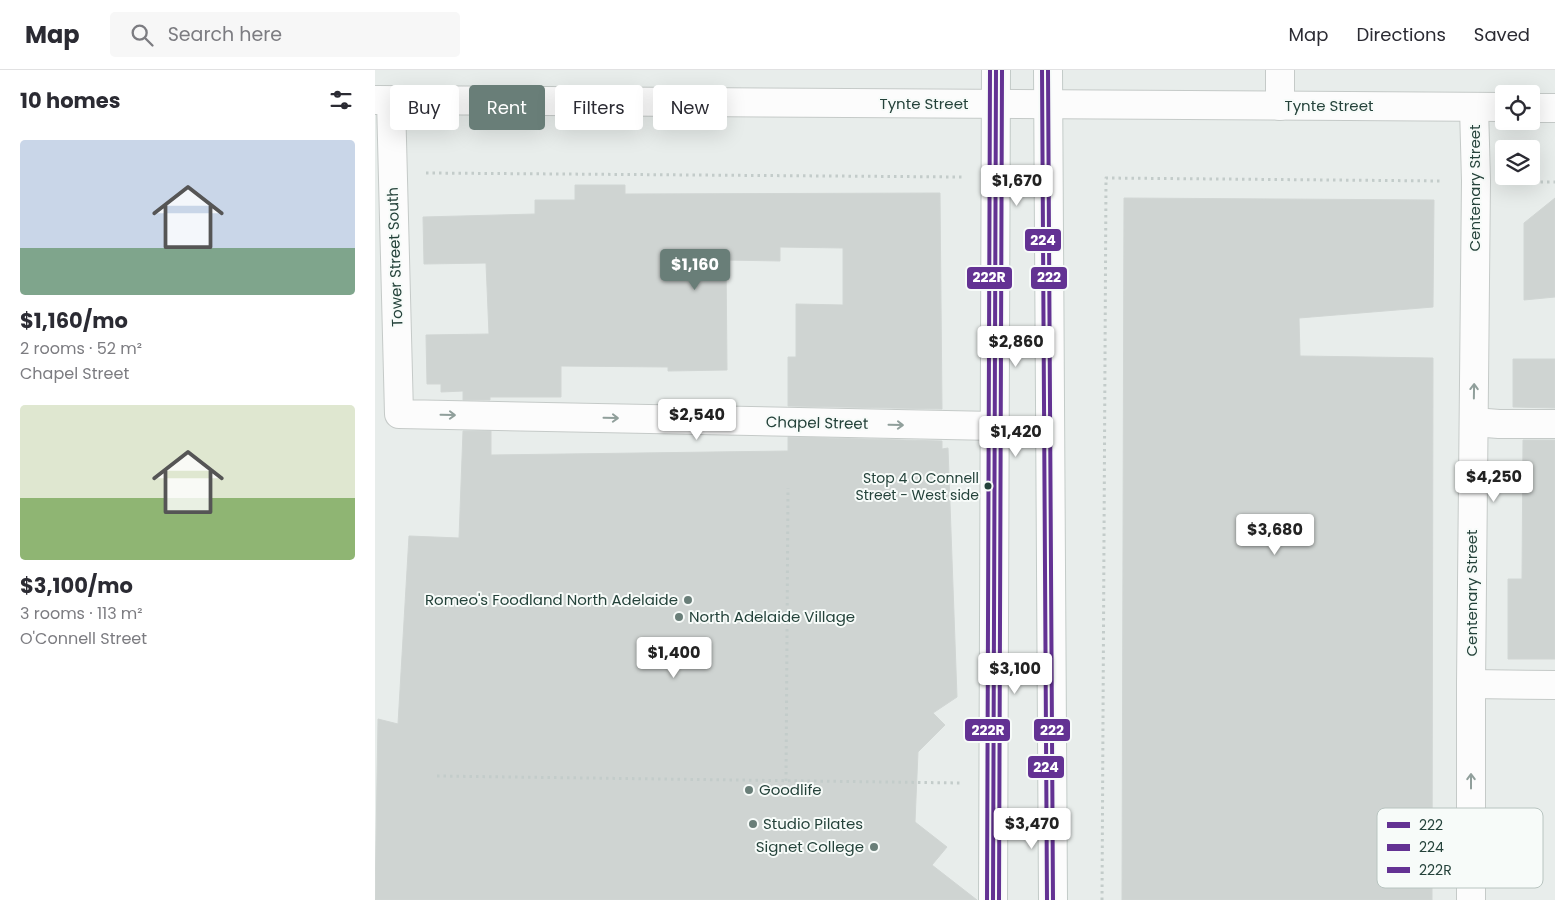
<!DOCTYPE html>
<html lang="en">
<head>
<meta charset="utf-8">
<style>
  body { margin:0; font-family:Poppins,sans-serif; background:#f7f7f7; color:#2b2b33; height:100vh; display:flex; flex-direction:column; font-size:19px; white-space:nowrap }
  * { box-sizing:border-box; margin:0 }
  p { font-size:16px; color:#7c7c81 }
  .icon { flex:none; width:28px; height:28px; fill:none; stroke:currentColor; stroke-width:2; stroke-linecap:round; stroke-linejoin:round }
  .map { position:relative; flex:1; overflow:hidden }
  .sheet { display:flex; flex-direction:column; background:#fff; width:375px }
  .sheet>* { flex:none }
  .hud { position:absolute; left:15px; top:15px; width:475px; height:45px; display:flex; gap:10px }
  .fabs { position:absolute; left:1120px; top:15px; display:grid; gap:10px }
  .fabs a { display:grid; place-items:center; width:45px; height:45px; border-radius:5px; background:#fff; box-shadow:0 5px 20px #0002; font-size:25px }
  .price { position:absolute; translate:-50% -42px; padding:0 11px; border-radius:5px; background:#fff; color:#222; font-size:16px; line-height:32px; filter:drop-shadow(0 1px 2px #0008) }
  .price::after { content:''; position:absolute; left:50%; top:30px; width:15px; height:11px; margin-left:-8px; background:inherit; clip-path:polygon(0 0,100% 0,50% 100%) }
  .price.selected { background:#697e78; color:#fff }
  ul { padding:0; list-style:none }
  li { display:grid; align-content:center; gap:10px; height:265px; padding:0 20px }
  li span { display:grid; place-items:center; height:155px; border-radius:5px; color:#555 }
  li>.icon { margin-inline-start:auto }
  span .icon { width:90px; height:90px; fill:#fffc; stroke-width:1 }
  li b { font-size:21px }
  h2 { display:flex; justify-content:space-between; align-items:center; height:60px; padding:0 20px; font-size:21px }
  .pill { padding:0 18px; border-radius:5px; background:#fff; box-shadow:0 5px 20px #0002; font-size:18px; line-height:45px }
  .pill.selected { background:#697e78; color:#fff }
  header { display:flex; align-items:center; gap:30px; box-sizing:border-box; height:70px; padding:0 25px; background:#fff; border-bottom:1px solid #e1e1e2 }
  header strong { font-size:24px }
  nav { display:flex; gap:28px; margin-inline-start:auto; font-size:18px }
  .search { width:350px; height:45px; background:#f7f7f7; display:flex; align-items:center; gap:12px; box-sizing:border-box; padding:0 18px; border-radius:5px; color:#7c7c81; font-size:19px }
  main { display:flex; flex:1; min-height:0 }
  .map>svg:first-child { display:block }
  .building { fill:#cfd4d2; stroke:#d1d6d4 }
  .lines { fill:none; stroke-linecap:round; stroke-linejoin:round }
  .minor-casing { stroke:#c5cac8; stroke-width:30 }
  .tertiary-casing { stroke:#c5cac8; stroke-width:30 }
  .secondary-casing { stroke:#c3cbc8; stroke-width:30 }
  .path { stroke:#c3ccca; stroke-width:3; stroke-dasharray:2.5 4; stroke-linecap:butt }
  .minor { stroke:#fcfcfc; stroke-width:28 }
  .tertiary { stroke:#fcfcfc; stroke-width:28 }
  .secondary { stroke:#fcfcfc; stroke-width:28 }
  .bus-1-casing { stroke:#f7fbf9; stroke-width:8 }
  .bus-2-casing { stroke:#f7fbf9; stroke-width:8 }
  .bus-3-casing { stroke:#f7fbf9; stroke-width:8 }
  .bus-1 { stroke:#633293; stroke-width:4 }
  .bus-2 { stroke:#633293; stroke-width:4 }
  .bus-3 { stroke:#633293; stroke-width:4 }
  .oneway { stroke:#909f9b }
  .bus-dot { fill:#24423a; stroke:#f7fbf9; stroke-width:2 }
  .poi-dot { fill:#697e78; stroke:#f7fbf9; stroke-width:2 }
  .labels { text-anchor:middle; stroke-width:4; stroke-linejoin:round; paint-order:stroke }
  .bus-label { font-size:14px; fill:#24423a; stroke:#f7fbf9; text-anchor:end }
  .street-label { font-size:15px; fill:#24423a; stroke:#f7fbf9 }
  .poi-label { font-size:15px; fill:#24423a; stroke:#f7fbf9; text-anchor:start }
  .key { fill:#f7fbf9; stroke:#b8c4c0; stroke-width:1 }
  .key-label { font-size:14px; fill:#24423a }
  .line-badge { stroke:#f7fbf9; stroke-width:2 }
  .badge-label { font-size:14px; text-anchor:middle; font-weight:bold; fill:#fff }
</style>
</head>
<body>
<header>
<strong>Map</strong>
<div class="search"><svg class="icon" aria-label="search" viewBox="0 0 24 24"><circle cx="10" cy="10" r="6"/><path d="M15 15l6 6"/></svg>Search here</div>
<nav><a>Map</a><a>Directions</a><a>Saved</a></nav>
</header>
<main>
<section class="sheet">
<h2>10 homes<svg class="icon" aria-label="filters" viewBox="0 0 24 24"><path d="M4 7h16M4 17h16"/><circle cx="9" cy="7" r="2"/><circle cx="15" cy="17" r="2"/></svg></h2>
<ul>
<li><span style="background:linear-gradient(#c9d6e8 70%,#7fa58c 0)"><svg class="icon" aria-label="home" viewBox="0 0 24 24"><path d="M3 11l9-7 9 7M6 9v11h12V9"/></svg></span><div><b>$1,160/mo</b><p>2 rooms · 52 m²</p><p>Chapel Street</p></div></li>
<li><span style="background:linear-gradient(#dfe7d0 60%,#8fb573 0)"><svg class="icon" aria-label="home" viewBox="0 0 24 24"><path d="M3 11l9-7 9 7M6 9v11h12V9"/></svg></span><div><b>$3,100/mo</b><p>3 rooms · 113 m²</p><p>O'Connell Street</p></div></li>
</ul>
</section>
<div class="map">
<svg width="1180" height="830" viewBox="0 0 1180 830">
  <rect width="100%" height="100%" fill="#e8edeb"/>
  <!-- building -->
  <g class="building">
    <path d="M 200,115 L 250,115 L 250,124 L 565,123 L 567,339 L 413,336 L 413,287 L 421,287 L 421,234 L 468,235 L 468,178 L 405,177 L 405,191 L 351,190 L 352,300 L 293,301 L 293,297 L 186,296 L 186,327 L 115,327 L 115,330 L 88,330 L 88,321 L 66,322 L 66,314 L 52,314 L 51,265 L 114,264 L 111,193 L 49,194 L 48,147 L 160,144 L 160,130 L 200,130 Z"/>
    <path d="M 749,128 L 1059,130 L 1058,237 L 924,248 L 925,286 L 1058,288 L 1057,830 L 747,830 Z"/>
    <path d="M 1180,128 L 1180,227 L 1149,230 L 1149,153 Z"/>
    <path d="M 1138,289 L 1180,289 L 1180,338 L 1138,337 Z"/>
    <path d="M 88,361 L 116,361 L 116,385 L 413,381 L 413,367 L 567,371 L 567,379 L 573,378 L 582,627 L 558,643 L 570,655 L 543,682 L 540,752 L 572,777 L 557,795 L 602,830 L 0,830 L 3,649 L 23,654 L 34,466 L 84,468 Z"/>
    <path d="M 1148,370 L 1180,370 L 1180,589 L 1133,589 L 1133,509 L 1147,509 Z"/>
  </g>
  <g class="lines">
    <defs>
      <g id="minor">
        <path d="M 16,31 L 24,344 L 620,356"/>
        <path d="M 905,36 L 905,0"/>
        <path d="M 1099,352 L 1124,354 L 1180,354"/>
        <path d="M 1096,614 L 1180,615"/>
        <path d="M 1096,830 L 1096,614 L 1101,111 L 1099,37"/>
      </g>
      <g id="tertiary">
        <path d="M 0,30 L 1129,37"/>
        <path d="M 1156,38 L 1180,38"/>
      </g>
      <g id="secondary">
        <path d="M 673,0 L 678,830"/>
        <path d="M 618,830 L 621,0"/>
      </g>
    </defs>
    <!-- minor casing -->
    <use href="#minor" class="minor-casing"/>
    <!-- tertiary casing -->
    <use href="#tertiary" class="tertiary-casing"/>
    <!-- secondary casing -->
    <use href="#secondary" class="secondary-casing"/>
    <!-- path -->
    <g class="path">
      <path d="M 51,103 L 587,107"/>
      <path d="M 1133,112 L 1180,112"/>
      <path d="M 62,706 L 585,713"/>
      <path d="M 411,711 L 413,418"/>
      <path d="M 727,830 L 731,108 L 1067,111"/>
    </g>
    <!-- minor -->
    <use href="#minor" class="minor"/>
    <!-- tertiary -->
    <use href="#tertiary" class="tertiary"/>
    <!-- secondary -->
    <use href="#secondary" class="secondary"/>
    <defs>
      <g id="bus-1">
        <path d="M 673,0 L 678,830"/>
        <path d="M 618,830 L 621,0"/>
      </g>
      <g id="bus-2">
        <path d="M 667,0 L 672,830"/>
        <path d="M 624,830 L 627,0"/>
      </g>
      <path id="bus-3" d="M 612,830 L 615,0"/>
    </defs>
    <!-- bus-1 casing -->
    <use href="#bus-1" class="bus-1-casing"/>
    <!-- bus-2 casing -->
    <use href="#bus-2" class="bus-2-casing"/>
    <!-- bus-3 casing -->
    <use href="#bus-3" class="bus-3-casing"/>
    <!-- bus-1 -->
    <use href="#bus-1" class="bus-1"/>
    <!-- bus-2 -->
    <use href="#bus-2" class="bus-2"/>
    <!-- bus-3 -->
    <use href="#bus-3" class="bus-3"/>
  </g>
  <!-- one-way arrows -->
  <defs><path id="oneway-shaft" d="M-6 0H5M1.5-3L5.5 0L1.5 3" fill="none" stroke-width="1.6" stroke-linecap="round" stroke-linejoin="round" transform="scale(1.25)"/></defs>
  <g class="oneway">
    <use href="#oneway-shaft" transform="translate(1099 321) rotate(-89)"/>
    <use href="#oneway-shaft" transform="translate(73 345) rotate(1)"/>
    <use href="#oneway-shaft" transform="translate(236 348) rotate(1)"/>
    <use href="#oneway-shaft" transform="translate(521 355) rotate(1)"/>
    <use href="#oneway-shaft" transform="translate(1096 711) rotate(-90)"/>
  </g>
  <!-- markers -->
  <circle class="bus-dot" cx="613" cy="416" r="4.5"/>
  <g class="poi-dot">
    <circle cx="313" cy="530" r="5"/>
    <circle cx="304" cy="547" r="5"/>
    <circle cx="374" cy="720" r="5"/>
    <circle cx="378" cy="754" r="5"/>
    <circle cx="499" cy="777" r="5"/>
  </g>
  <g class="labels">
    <!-- bus labels -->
    <g class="bus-label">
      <text x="604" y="413">Stop 4 O Connell<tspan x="604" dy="17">Street - West side</tspan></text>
    </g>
    <!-- street labels -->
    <g class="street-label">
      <text x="549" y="39">Tynte Street</text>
      <text x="954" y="41">Tynte Street</text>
      <text transform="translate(1100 118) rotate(-90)" y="5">Centenary Street</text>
      <text transform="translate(20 187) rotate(-92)" y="5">Tower Street South</text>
      <text transform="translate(442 353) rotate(1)" y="5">Chapel Street</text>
      <text transform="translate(1097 523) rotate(-90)" y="5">Centenary Street</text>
    </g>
    <!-- poi labels -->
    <g class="poi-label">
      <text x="303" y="535" text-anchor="end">Romeo's Foodland North Adelaide</text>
      <text x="314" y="552">North Adelaide Village</text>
      <text x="384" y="725">Goodlife</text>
      <text x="388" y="759">Studio Pilates</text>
      <text x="489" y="782" text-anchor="end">Signet College</text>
    </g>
  </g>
  <!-- legend -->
  <rect x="1002" y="738" width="166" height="80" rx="8" class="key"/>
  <rect x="1012" y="752" width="23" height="6" fill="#633293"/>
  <rect x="1012" y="774" width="23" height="7" fill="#633293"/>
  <rect x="1012" y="797" width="23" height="6" fill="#633293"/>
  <g class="key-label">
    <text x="1044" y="760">222</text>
    <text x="1044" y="782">224</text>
    <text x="1044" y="805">222R</text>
  </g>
  <g class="line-badge">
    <rect x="649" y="158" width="38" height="24" rx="5" fill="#633293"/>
    <rect x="591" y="196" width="47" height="24" rx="5" fill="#633293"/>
    <rect x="655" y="196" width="38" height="24" rx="5" fill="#633293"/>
    <rect x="658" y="648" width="38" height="24" rx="5" fill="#633293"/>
    <rect x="589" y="648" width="47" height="24" rx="5" fill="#633293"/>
    <rect x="652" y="685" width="38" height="24" rx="5" fill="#633293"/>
  </g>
  <g class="badge-label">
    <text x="668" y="175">224</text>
    <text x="614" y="212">222R</text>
    <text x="674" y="212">222</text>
    <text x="677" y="665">222</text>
    <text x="613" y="665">222R</text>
    <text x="671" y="702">224</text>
  </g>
</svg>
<div class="fabs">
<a><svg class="icon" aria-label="locate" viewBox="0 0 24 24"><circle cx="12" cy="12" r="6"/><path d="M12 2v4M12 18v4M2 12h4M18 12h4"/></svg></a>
<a><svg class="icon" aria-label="layers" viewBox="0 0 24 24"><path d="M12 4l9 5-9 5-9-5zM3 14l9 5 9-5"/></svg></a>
</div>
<b class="price" style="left:642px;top:137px">$1,670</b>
<b class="price selected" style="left:320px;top:221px">$1,160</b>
<b class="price" style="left:641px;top:298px">$2,860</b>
<b class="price" style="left:322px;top:371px">$2,540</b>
<b class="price" style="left:641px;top:388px">$1,420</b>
<b class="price" style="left:1119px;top:433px">$4,250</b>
<b class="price" style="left:900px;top:486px">$3,680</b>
<b class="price" style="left:299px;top:609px">$1,400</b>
<b class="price" style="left:640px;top:625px">$3,100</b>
<b class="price" style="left:657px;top:780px">$3,470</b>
<div class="hud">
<a class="pill">Buy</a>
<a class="pill selected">Rent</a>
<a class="pill">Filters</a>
<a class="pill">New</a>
</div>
</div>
</main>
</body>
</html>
